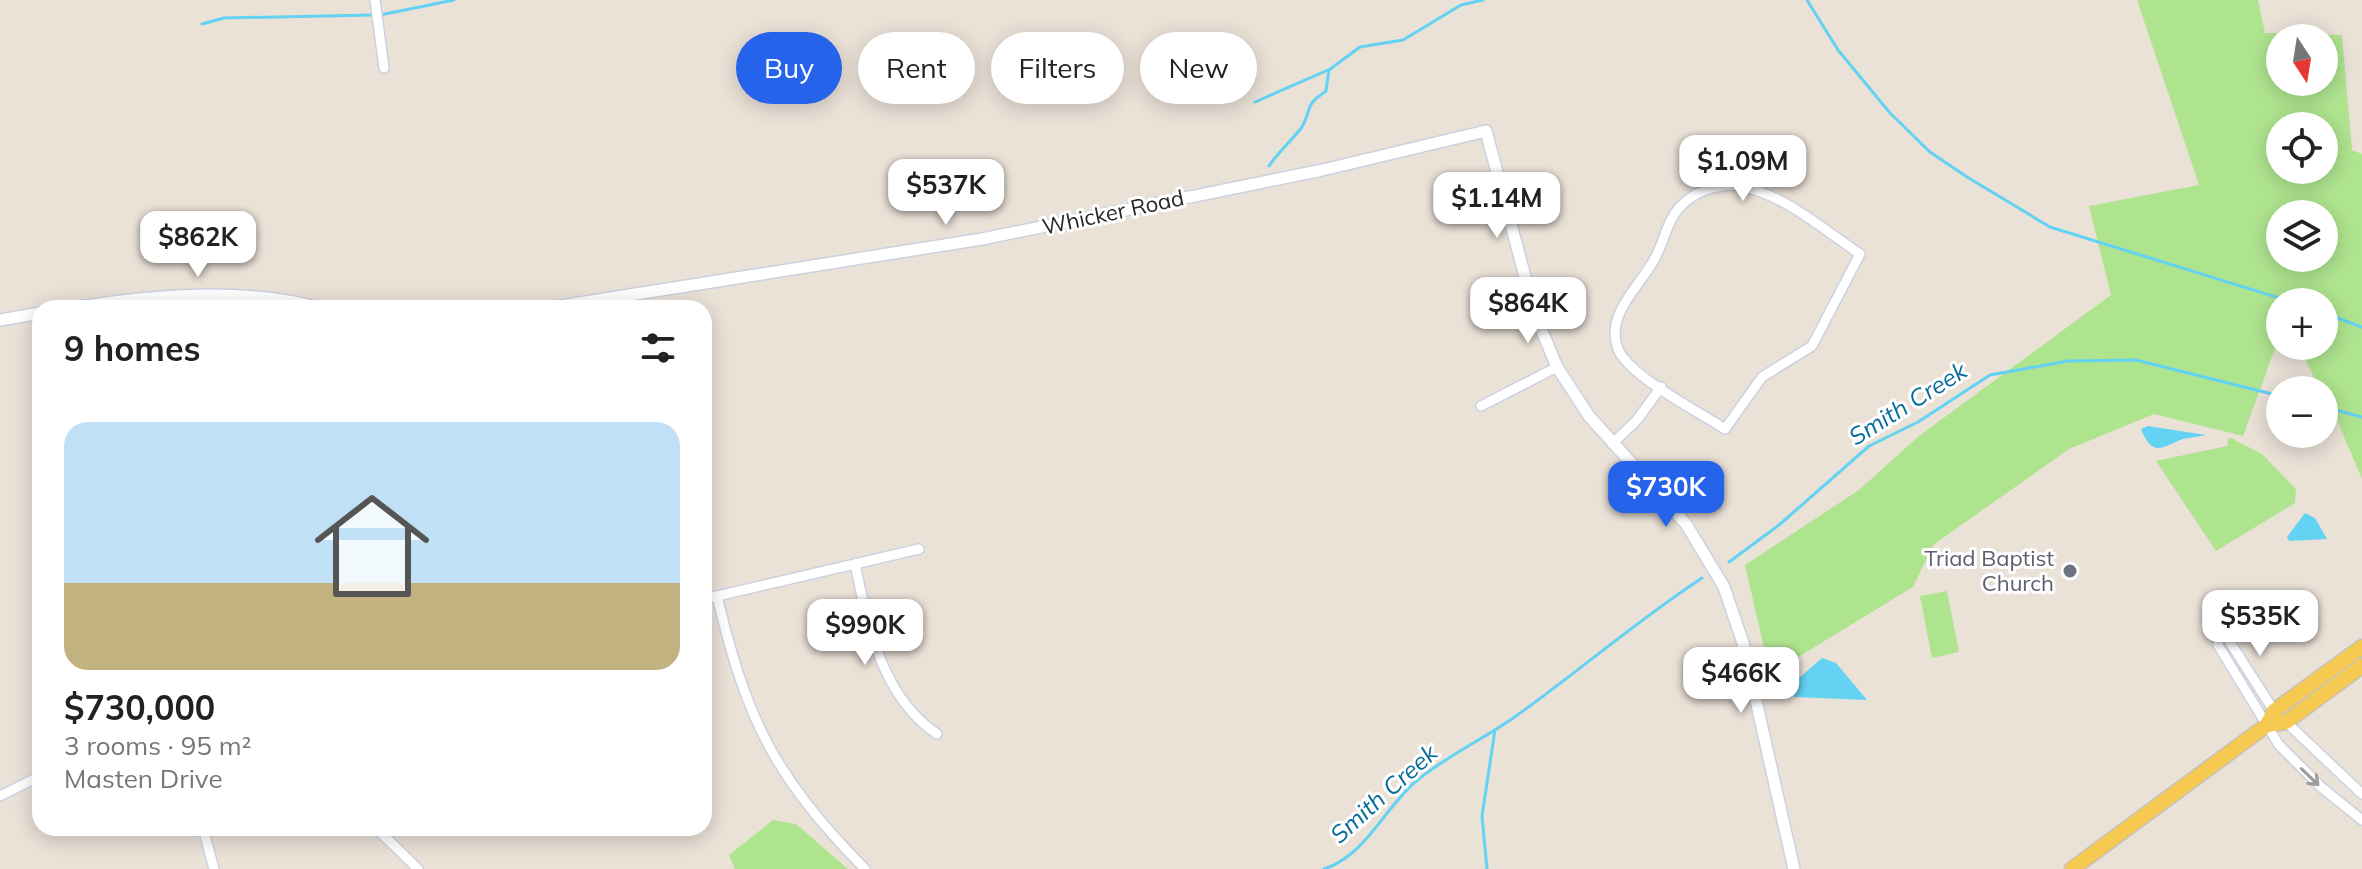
<!DOCTYPE html>
<html lang="en">
<head>
<meta charset="utf-8">
<style>
  body { margin:0; font-family:Mulish,sans-serif; background:#f6f6f6; color:#222; height:100vh; display:flex; flex-direction:column; font-size:30px; white-space:nowrap }
  * { box-sizing:border-box; margin:0 }
  p { font-size:26px; color:#767676 }
  .icon { flex:none; width:44px; height:44px; fill:none; stroke:currentColor; stroke-width:2; stroke-linecap:round; stroke-linejoin:round }
  .map { position:relative; flex:1; overflow:hidden }
  .side { position:absolute; left:32px; top:300px; width:680px; height:536px; display:flex; flex-direction:column; background:#fff; border-radius:24px; box-shadow:0 4px 20px #0003 }
  .side>* { flex:none }
  .top-card { position:absolute; left:736px; top:32px; width:760px; height:72px; display:flex; gap:16px }
  .needle { width:52px; rotate:168deg }
  .controls { position:absolute; left:2266px; top:24px; display:grid; gap:16px }
  .controls a { display:grid; place-items:center; width:72px; height:72px; border-radius:50%; background:#fff; box-shadow:0 4px 20px #0003; font-size:40px }
  .price { position:absolute; translate:-50% -68px; padding:0 18px; border-radius:16px; background:#fff; color:#222; font-size:26px; line-height:52px; filter:drop-shadow(0 2px 4px #0008) }
  .price::after { content:''; position:absolute; left:50%; top:48px; width:24px; height:18px; margin-left:-12px; background:inherit; clip-path:polygon(0 0,100% 0,50% 100%) }
  .price.selected { background:#2563eb; color:#fff }
  ul { padding:0; list-style:none }
  li { display:grid; align-content:center; gap:16px; height:424px; padding:0 32px }
  li span { display:grid; place-items:center; height:248px; border-radius:24px; color:#555 }
  li>.icon { margin-inline-start:auto }
  span .icon { width:144px; height:144px; fill:#fffc; stroke-width:1 }
  li b { font-size:34px }
  h2 { display:flex; justify-content:space-between; align-items:center; height:96px; padding:0 32px; font-size:34px }
  .pill { padding:0 28px; border-radius:36px; background:#fff; box-shadow:0 4px 20px #0003; font-size:28px; line-height:72px }
  .pill.selected { background:#2563eb; color:#fff }
  .map>svg:first-child { display:block }
  .green { fill:#afe48f; fill-rule:evenodd }
  .water { fill:#63d2f3 }
  .lines { fill:none; stroke-linecap:round; stroke-linejoin:round }
  .stream { stroke:#63d2f3; stroke-width:3 }
  .minor-casing { stroke:#ccd1e1; stroke-width:12 }
  .tertiary-casing { stroke:#ccd1e1; stroke-width:14 }
  .primary-casing { stroke:#c2c2c2; stroke-width:17 }
  .minor { stroke:#fff; stroke-width:9 }
  .tertiary { stroke:#fff; stroke-width:11 }
  .primary { stroke:#f6ca50; stroke-width:14 }
  .oneway { stroke:#9d9d9d }
  .worship-dot { fill:#6b7280; stroke:#fff; stroke-width:3 }
  .labels { text-anchor:middle; stroke-width:6; stroke-linejoin:round; paint-order:stroke }
  .street-label { font-size:22px; fill:#262626; stroke:#fff }
  .worship-label { font-size:22px; fill:#5b616d; stroke:#fff; text-anchor:end }
  .water-label { font-size:24px; font-style:italic; fill:#076c9a; stroke:#fff }
</style>
</head>
<body>
<div class="map">
<svg width="2362" height="869" viewBox="0 0 2362 869">
  <rect width="100%" height="100%" fill="#eae1d7"/>
  <!-- green -->
  <g class="green">
    <path d="M 2137,0 L 2258,0 L 2265,33 L 2342,35 L 2352,150 L 2362,154 L 2362,479 L 2324,390 L 2320,390 L 2299,346 L 2324,346 L 2324,302 L 2280,302 L 2280,335 L 2243,436 L 2154,414 L 2069,449 L 1933,545 L 1913,587 L 1770,674 L 1745,565 L 1859,490 L 1919,436 L 2111,295 L 2089,206 L 2199,185 ZM 2280,38 L 2324,38 L 2324,82 L 2280,82 ZM 2280,126 L 2324,126 L 2324,170 L 2280,170 ZM 2280,214 L 2324,214 L 2324,258 L 2280,258 Z"/>
    <path d="M 2229,437 L 2262,454 L 2296,489 L 2295,503 L 2216,551 L 2156,461 L 2227,446 Z"/>
    <path d="M 1947,591 L 1959,652 L 1932,658 L 1920,596 Z"/>
    <path d="M 773,820 L 796,824 L 848,869 L 735,869 L 729,855 Z"/>
  </g>
  <!-- water -->
  <g class="water">
    <path d="M 2148,426 L 2206,435 C 2198,437 2188,437 2180,440 C 2160,449 2152,456 2141,429 Z"/>
    <path d="M 2305,513 L 2315,518 L 2327,539 L 2289,541 L 2287,537 Z"/>
    <path d="M 1822,658 L 1836,663 L 1867,700 L 1794,697 L 1791,685 Z"/>
  </g>
  <g class="lines">
    <!-- stream -->
    <g class="stream">
      <path d="M 1807,0 L 1838,50 L 1890,113 L 1930,152 L 1967,177 L 2050,227 L 2292,302"/>
      <path d="M 380,15 L 454,0"/>
      <path d="M 202,24 L 224,18 L 373,15"/>
      <path d="M 1255,102 L 1328,70"/>
      <path d="M 1269,166 C 1278,152 1294,138 1302,127 C 1313,107 1303,107 1326,91 L 1329,70 L 1360,47 L 1403,40 L 1461,5 L 1483,0"/>
      <path d="M 2324,313 L 2362,327"/>
      <path d="M 2324,407 L 2362,417"/>
      <path d="M 1729,562 L 1779,525 L 1869,446 L 1918,422 L 1990,375 L 2068,361 L 2136,360 L 2280,396"/>
      <path d="M 1324,869 C 1365,856 1384,809 1415,782 C 1446,756 1484,739 1516,716 C 1579,671 1638,620 1702,578"/>
      <path d="M 1487,869 L 1482,816 L 1495,730"/>
    </g>
    <defs>
      <g id="minor">
        <path d="M 375,0 L 384,68"/>
        <path d="M 1729,185 C 1778,188 1821,228 1860,254 L 1812,346 L 1762,377 L 1725,429 C 1699,412 1629,376 1618,349 C 1604,313 1643,284 1656,256 C 1666,237 1667,218 1684,203 C 1697,191 1712,187 1729,185 Z"/>
        <path d="M 1481,406 L 1557,367"/>
        <path d="M 1612,444 L 1637,420 L 1661,387"/>
        <path d="M 855,564 C 868,625 881,696 937,734"/>
        <path d="M 717,596 C 747,721 774,776 865,869"/>
        <path d="M 704,599 L 919,549"/>
        <path d="M 2274,711 L 2228,639 L 2219,635 L 2218,645 L 2279,745 L 2321,787 L 2362,820"/>
        <path d="M 2286,722 L 2362,794"/>
        <path d="M 0,796 L 40,776"/>
        <path d="M 203,828 L 214,869"/>
        <path d="M 376,828 L 418,869"/>
      </g>
      <g id="tertiary">
        <path d="M 73,308 C 152,295 241,287 320,308"/>
        <path d="M 548,308 L 982,239 L 1318,171 L 1486,131 L 1535,314 L 1557,367 L 1589,416 L 1686,524 L 1724,587 L 1743,643 L 1794,869"/>
        <path d="M 0,320 L 40,313"/>
      </g>
      <g id="primary">
        <path d="M 2267,725 L 2274,711 L 2362,647"/>
        <path d="M 2072,869 L 2267,725 L 2286,722 L 2362,666"/>
      </g>
    </defs>
    <!-- minor casing -->
    <use href="#minor" class="minor-casing"/>
    <!-- tertiary casing -->
    <use href="#tertiary" class="tertiary-casing"/>
    <!-- primary casing -->
    <use href="#primary" class="primary-casing"/>
    <!-- minor -->
    <use href="#minor" class="minor"/>
    <!-- tertiary -->
    <use href="#tertiary" class="tertiary"/>
    <!-- primary -->
    <use href="#primary" class="primary"/>
  </g>
  <!-- one-way arrows -->
  <defs><path id="oneway-shaft" d="M-6 0H5M1.5-3L5.5 0L1.5 3" fill="none" stroke-width="1.6" stroke-linecap="round" stroke-linejoin="round" transform="scale(2)"/></defs>
  <use class="oneway" href="#oneway-shaft" transform="translate(2310 777) rotate(44)"/>
  <!-- markers -->
  <circle class="worship-dot" cx="2070" cy="571" r="8"/>
  <g class="labels">
    <!-- street labels -->
    <g class="street-label">
      <text transform="translate(1113 212) rotate(-12)" y="8">Whicker Road</text>
    </g>
    <!-- worship labels -->
    <g class="worship-label">
      <text x="2054" y="566">Triad Baptist<tspan x="2054" dy="25">Church</tspan></text>
    </g>
    <!-- water labels -->
    <g class="water-label">
      <text transform="translate(1908 404) rotate(-32)" y="8">Smith Creek</text>
      <text transform="translate(1384 794) rotate(-42)" y="8">Smith Creek</text>
    </g>
  </g>
</svg>
<div class="controls">
<a><svg class="needle" viewBox="-14 -14 28 28"><path d="M0-13l5 13h-10z" fill="#e53935"/><path d="M0 13l5-13h-10z" fill="#767676"/></svg></a>
<a><svg class="icon" aria-label="locate" viewBox="0 0 24 24"><circle cx="12" cy="12" r="6"/><path d="M12 2v4M12 18v4M2 12h4M18 12h4"/></svg></a>
<a><svg class="icon" aria-label="layers" viewBox="0 0 24 24"><path d="M12 4l9 5-9 5-9-5zM3 14l9 5 9-5"/></svg></a>
<a>+</a>
<a>−</a>
</div>
<b class="price" style="left:1743px;top:203px">$1.09M</b>
<b class="price" style="left:946px;top:227px">$537K</b>
<b class="price" style="left:1497px;top:240px">$1.14M</b>
<b class="price" style="left:198px;top:279px">$862K</b>
<b class="price" style="left:1528px;top:345px">$864K</b>
<b class="price selected" style="left:1666px;top:529px">$730K</b>
<b class="price" style="left:2260px;top:658px">$535K</b>
<b class="price" style="left:865px;top:667px">$990K</b>
<b class="price" style="left:1741px;top:715px">$466K</b>
<div class="top-card">
<a class="pill selected">Buy</a>
<a class="pill">Rent</a>
<a class="pill">Filters</a>
<a class="pill">New</a>
</div>
<section class="side">
<h2>9 homes<svg class="icon" aria-label="filters" viewBox="0 0 24 24"><path d="M4 7h16M4 17h16"/><circle cx="9" cy="7" r="2"/><circle cx="15" cy="17" r="2"/></svg></h2>
<ul>
<li><span style="background:linear-gradient(#bfe0f5 65%,#c2b280 0)"><svg class="icon" aria-label="home" viewBox="0 0 24 24"><path d="M3 11l9-7 9 7M6 9v11h12V9"/></svg></span><div><b>$730,000</b><p>3 rooms · 95 m²</p><p>Masten Drive</p></div></li>
</ul>
</section>
</div>
</body>
</html>
